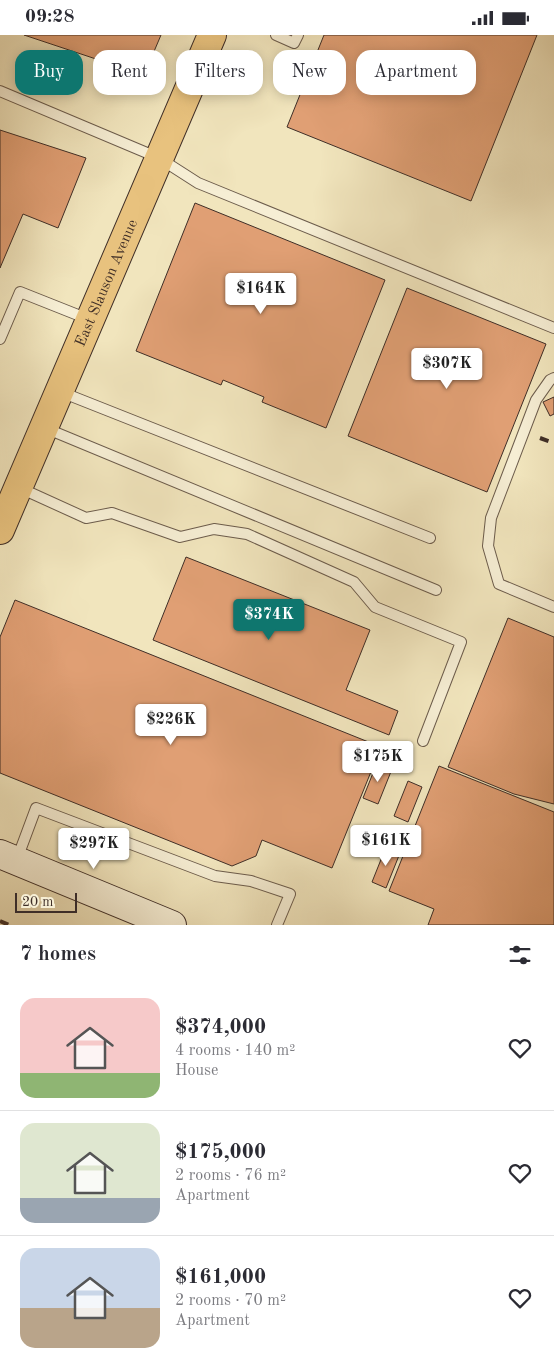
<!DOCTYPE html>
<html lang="en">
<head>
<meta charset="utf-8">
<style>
  body { margin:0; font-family:"Old Standard TT",serif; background:#f2f2f3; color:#2b2b33; height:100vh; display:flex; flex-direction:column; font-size:19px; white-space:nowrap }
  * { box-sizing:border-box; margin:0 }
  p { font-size:16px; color:#7c7c81 }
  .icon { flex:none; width:28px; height:28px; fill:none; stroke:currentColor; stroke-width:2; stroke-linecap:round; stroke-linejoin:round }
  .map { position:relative; height:890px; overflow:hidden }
  .panel { display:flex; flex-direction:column; background:#fff; flex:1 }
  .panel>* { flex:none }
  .banner { position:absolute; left:15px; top:15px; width:525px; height:45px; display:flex; gap:10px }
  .scale { position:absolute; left:15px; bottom:12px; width:62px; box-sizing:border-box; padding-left:5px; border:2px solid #3f2e27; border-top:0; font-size:14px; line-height:18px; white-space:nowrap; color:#3f2e27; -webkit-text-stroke:4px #f6eed4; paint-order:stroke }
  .price { position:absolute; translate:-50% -42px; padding:0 11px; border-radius:5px; background:#fff; color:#222; font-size:16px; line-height:32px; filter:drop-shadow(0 1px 2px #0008) }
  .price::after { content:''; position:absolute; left:50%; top:30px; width:15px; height:11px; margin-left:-8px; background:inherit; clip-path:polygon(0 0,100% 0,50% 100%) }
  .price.on { background:#0f766e; color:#fff }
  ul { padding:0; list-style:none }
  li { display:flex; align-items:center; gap:15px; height:125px; padding:0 20px }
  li+li { border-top:1px solid #e1e1e2 }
  li span { display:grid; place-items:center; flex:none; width:140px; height:100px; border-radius:15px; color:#555 }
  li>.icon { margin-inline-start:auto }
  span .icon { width:60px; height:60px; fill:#fffc; stroke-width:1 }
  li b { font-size:21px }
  h2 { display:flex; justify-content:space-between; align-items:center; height:60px; padding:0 20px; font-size:21px }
  .pill { padding:0 18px; border-radius:15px; background:#fff; box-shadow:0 2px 12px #0003; font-size:18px; line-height:45px }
  .pill.on { background:#0f766e; color:#fff }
  .status { display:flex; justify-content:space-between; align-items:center; height:35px; padding:0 25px; background:#fff; direction:ltr }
  .status svg { height:14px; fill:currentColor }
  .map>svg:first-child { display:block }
  .building { fill:#e09f74; stroke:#3f2e27 }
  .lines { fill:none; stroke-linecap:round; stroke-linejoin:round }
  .lane-casing { stroke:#6c5c4c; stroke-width:12 }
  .secondary-casing { stroke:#3f2e27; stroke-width:30 }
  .primary-casing { stroke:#3f2e27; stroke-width:30 }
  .lane { stroke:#f6eed4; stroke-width:10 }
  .secondary { stroke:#f6eed4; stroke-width:28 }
  .primary { stroke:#e8c27e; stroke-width:28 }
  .rail { stroke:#3f2e27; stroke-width:4; stroke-dasharray:9 9; stroke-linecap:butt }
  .labels { text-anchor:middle; stroke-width:4; stroke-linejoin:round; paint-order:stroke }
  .street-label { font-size:15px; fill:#3f2e27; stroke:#f6eed4 }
</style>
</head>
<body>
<div class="status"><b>09:28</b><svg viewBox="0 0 49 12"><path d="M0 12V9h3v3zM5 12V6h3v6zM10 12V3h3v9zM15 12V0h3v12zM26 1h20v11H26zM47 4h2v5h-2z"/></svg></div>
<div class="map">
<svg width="554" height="890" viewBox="0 0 554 890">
  <rect width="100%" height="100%" fill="#f1e5bd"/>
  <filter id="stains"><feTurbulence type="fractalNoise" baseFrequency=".004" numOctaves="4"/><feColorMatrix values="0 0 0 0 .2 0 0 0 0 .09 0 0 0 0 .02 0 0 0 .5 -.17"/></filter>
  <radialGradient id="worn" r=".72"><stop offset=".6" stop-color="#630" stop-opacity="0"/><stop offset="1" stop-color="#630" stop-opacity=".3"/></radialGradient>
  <!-- building -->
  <g class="building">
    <path d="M 24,0 L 161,0 L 144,40 Z"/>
    <path d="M 324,0 L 537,0 L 471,166 L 287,92 Z"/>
    <path d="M 0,95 L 86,123 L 58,193 L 23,179 L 0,233 Z"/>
    <path d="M 195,168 L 385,245 L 326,393 L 262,367 L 264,362 L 223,345 L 221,350 L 136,316 Z"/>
    <path d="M 407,253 L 546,309 L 487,457 L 348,401 Z"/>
    <path d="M 554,362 L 554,379 L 550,381 L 543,367 Z"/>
    <path d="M 186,522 L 370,595 L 346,655 L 398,676 L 389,700 L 153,605 Z"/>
    <path d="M 15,565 L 381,712 L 332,833 L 262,805 L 256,821 L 232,831 L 0,738 L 0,602 Z"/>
    <path d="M 508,583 L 554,602 L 554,769 L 514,759 L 448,732 Z"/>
    <path d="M 377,728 L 392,734 L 378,769 L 363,763 Z"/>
    <path d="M 439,731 L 554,777 L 554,890 L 428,890 L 434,874 L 389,856 Z"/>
    <path d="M 408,746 L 422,752 L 408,787 L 394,781 Z"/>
    <path d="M 386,812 L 400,818 L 386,853 L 372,847 Z"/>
  </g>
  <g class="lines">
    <defs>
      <g id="lane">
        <path d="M 276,0 L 294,8 L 298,0"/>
        <path d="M 0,56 L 159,123 L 198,148 L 554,293"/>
        <path d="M 0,304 L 20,257 L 88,284"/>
        <path d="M 554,343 L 550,345 L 536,365 L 491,483 L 488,511 L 499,549 L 554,572"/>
        <path d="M 61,357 L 430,503"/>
        <path d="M 45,393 L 436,555"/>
        <path d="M 20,453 L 86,483 L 112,478 L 180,502 L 214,494 L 247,499 L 354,547 L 375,572 L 461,607 L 423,706"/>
        <path d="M 17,824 L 36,773 L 215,841 L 251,846 L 290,859 L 277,890"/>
      </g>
      <path id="secondary" d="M 0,819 L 172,890"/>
      <g id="primary">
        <path id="s1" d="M 0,495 L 212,0"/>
      </g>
    </defs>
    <!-- lane casing -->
    <use href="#lane" class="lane-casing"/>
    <!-- secondary casing -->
    <use href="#secondary" class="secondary-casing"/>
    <!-- primary casing -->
    <use href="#primary" class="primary-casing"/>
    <!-- lane -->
    <use href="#lane" class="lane"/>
    <!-- secondary -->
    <use href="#secondary" class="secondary"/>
    <!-- primary -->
    <use href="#primary" class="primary"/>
    <!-- rail -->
    <g class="rail">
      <path d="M 540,403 L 554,408"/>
      <path d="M 0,886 L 9,890"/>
    </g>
  </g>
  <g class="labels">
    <!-- street labels -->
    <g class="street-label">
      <text dy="5" stroke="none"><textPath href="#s1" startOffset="269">East Slauson Avenue</textPath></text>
    </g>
  </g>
  <rect width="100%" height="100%" filter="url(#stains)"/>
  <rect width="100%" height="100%" fill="url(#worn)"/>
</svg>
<div class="scale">20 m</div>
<b class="price" style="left:261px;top:280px">$164K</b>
<b class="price" style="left:447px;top:355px">$307K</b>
<b class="price on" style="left:269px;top:606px">$374K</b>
<b class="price" style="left:171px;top:711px">$226K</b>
<b class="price" style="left:378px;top:748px">$175K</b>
<b class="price" style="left:386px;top:832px">$161K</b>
<b class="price" style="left:94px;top:835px">$297K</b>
<div class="banner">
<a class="pill on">Buy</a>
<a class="pill">Rent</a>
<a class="pill">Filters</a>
<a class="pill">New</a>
<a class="pill">Apartment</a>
</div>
</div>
<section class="panel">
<h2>7 homes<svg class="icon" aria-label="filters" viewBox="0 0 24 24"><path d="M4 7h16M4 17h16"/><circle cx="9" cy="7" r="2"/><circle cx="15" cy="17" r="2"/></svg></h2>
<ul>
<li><span style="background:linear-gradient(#f6c9c9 75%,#8fb573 0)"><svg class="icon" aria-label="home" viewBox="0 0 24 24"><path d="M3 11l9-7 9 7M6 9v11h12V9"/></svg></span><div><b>$374,000</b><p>4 rooms · 140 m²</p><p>House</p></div><svg class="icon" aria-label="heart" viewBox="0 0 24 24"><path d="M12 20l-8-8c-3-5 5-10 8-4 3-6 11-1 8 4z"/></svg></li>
<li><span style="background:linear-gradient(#dfe7d0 75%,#9aa5b1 0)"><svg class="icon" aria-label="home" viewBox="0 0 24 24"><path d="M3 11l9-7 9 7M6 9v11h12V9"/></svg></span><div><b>$175,000</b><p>2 rooms · 76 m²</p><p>Apartment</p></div><svg class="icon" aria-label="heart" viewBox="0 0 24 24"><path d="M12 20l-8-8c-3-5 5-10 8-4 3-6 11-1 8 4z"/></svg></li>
<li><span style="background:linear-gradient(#c9d6e8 60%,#b9a48a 0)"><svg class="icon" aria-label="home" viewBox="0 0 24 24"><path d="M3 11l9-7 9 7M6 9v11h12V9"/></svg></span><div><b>$161,000</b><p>2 rooms · 70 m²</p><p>Apartment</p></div><svg class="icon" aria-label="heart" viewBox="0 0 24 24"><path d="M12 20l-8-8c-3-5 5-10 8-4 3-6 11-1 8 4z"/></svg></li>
</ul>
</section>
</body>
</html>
